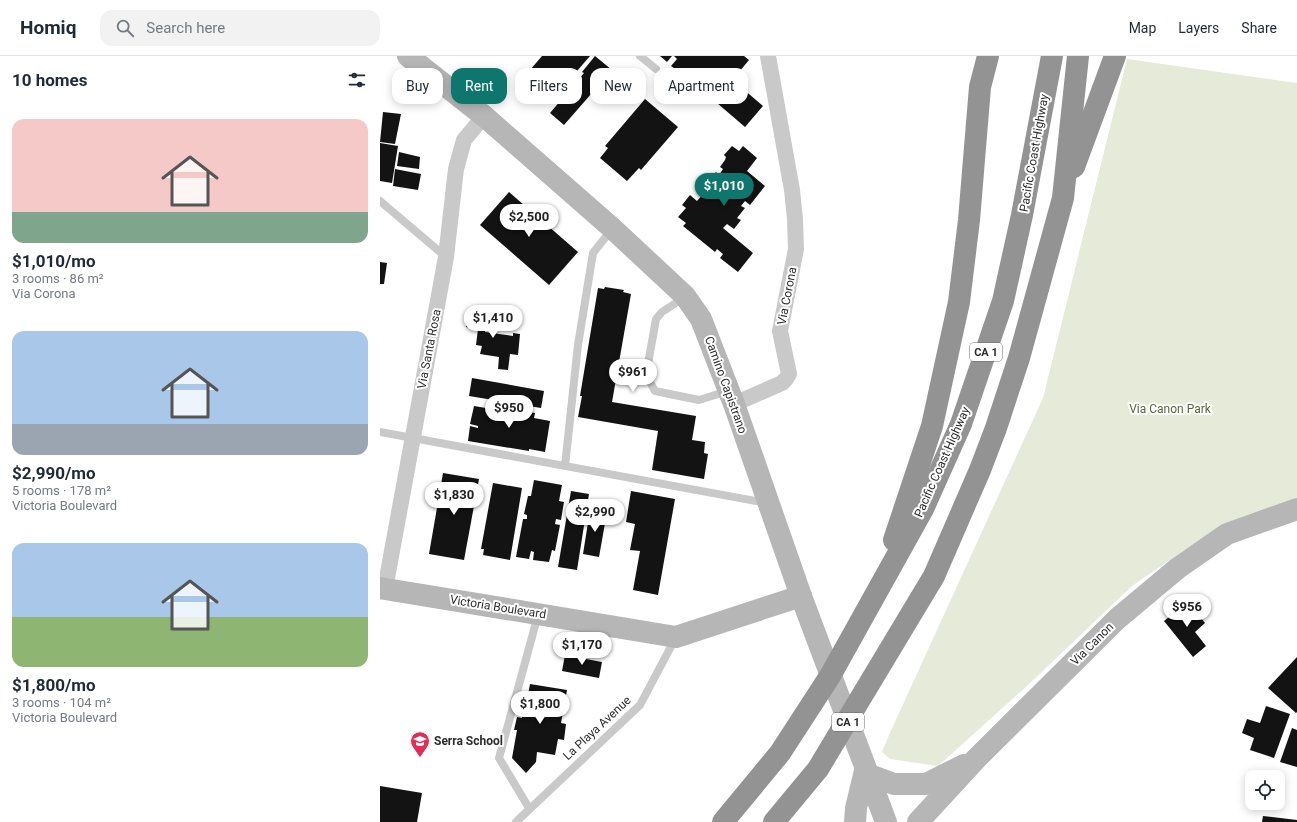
<!DOCTYPE html>
<html lang="en">
<head>
<meta charset="utf-8">
<style>
  body { margin:0; font-family:Roboto,sans-serif; background:#f2f2f3; color:#1f2937; height:100vh; display:flex; flex-direction:column; font-size:15px; white-space:nowrap }
  * { box-sizing:border-box; margin:0 }
  p { font-size:13px; color:#747a83 }
  .icon { flex:none; width:22px; height:22px; fill:none; stroke:currentColor; stroke-width:2; stroke-linecap:round; stroke-linejoin:round }
  .map { position:relative; flex:1; overflow:hidden }
  .panel { display:flex; flex-direction:column; background:#fff; width:380px }
  .panel>* { flex:none }
  .guide { position:absolute; left:12px; top:12px; width:380px; height:36px; display:flex; gap:8px }
  .buttons { position:absolute; left:865px; top:714px; display:grid; gap:8px }
  .buttons a { display:grid; place-items:center; width:40px; height:40px; border-radius:8px; background:#fff; box-shadow:0 2px 10px #0003; font-size:20px }
  .price { position:absolute; translate:-50% -34px; padding:0 9px; border-radius:14px; background:#fff; color:#222; font-size:13px; line-height:26px; filter:drop-shadow(0 1px 2px #0008) }
  .price::after { content:''; position:absolute; left:50%; top:24px; width:12px; height:9px; margin-left:-6px; background:inherit; clip-path:polygon(0 0,100% 0,50% 100%) }
  .price.current { background:#0f766e; color:#fff }
  ul { padding:0; list-style:none }
  li { display:grid; align-content:center; gap:8px; height:212px; padding:0 12px }
  li span { display:grid; place-items:center; height:124px; border-radius:12px; color:#555 }
  li>.icon { margin-inline-start:auto }
  span .icon { width:72px; height:72px; fill:#fffc; stroke-width:1 }
  li b { font-size:17px }
  h2 { display:flex; justify-content:space-between; align-items:center; height:48px; padding:0 12px; font-size:17px }
  .tag { padding:0 14px; border-radius:12px; background:#fff; box-shadow:0 2px 10px #0003; font-size:14px; line-height:36px }
  .tag.current { background:#0f766e; color:#fff }
  header { display:flex; align-items:center; gap:24px; box-sizing:border-box; height:56px; padding:0 20px; background:#fff; border-bottom:1px solid #e0e1e3 }
  header strong { font-size:19px }
  nav { display:flex; gap:22px; margin-inline-start:auto; font-size:14px }
  .search { width:280px; height:36px; background:#f2f2f3; display:flex; align-items:center; gap:10px; box-sizing:border-box; padding:0 14px; border-radius:12px; color:#747a83; font-size:15px }
  main { display:flex; flex:1; min-height:0 }
  .map>svg:first-child { display:block }
  .green { fill:#e5ead9 }
  .building { fill:#131313 }
  .lines { fill:none; stroke-linecap:round; stroke-linejoin:round }
  .lane { stroke:#c9c9c9; stroke-width:8 }
  .street { stroke:#c9c9c9; stroke-width:16 }
  .secondary { stroke:#b6b6b6; stroke-width:22 }
  .highway { stroke:#939393; stroke-width:22 }
  .labels { text-anchor:middle; stroke-width:4; stroke-linejoin:round; paint-order:stroke }
  .shield { fill:#fff; stroke:#6b6b6b; stroke-width:1 }
  .shield-label { font-size:11px; font-weight:bold; fill:#2c2c2c }
  .street-label { font-size:12px; fill:#2c2c2c; stroke:#fff }
  .park-label { font-size:12px; fill:#56673a; stroke:#fff }
  .poi-label { font-size:12px; font-weight:bold; fill:#2c2c2c; stroke:#fff; text-anchor:start }
</style>
</head>
<body>
<header>
<strong>Homiq</strong>
<div class="search"><svg class="icon" aria-label="search" viewBox="0 0 24 24"><circle cx="10" cy="10" r="6"/><path d="M15 15l6 6"/></svg>Search here</div>
<nav><a>Map</a><a>Layers</a><a>Share</a></nav>
</header>
<main>
<section class="panel">
<h2>10 homes<svg class="icon" aria-label="filters" viewBox="0 0 24 24"><path d="M4 7h16M4 17h16"/><circle cx="9" cy="7" r="2"/><circle cx="15" cy="17" r="2"/></svg></h2>
<ul>
<li><span style="background:linear-gradient(#f6c9c9 75%,#7fa58c 0)"><svg class="icon" aria-label="home" viewBox="0 0 24 24"><path d="M3 11l9-7 9 7M6 9v11h12V9"/></svg></span><div><b>$1,010/mo</b><p>3 rooms · 86 m²</p><p>Via Corona</p></div></li>
<li><span style="background:linear-gradient(#a9c7e8 75%,#9aa5b1 0)"><svg class="icon" aria-label="home" viewBox="0 0 24 24"><path d="M3 11l9-7 9 7M6 9v11h12V9"/></svg></span><div><b>$2,990/mo</b><p>5 rooms · 178 m²</p><p>Victoria Boulevard</p></div></li>
<li><span style="background:linear-gradient(#a9c7e8 60%,#8fb573 0)"><svg class="icon" aria-label="home" viewBox="0 0 24 24"><path d="M3 11l9-7 9 7M6 9v11h12V9"/></svg></span><div><b>$1,800/mo</b><p>3 rooms · 104 m²</p><p>Victoria Boulevard</p></div></li>
</ul>
</section>
<div class="map">
<svg width="917" height="766" viewBox="0 0 917 766">
  <rect width="100%" height="100%" fill="#fff"/>
  <!-- green -->
  <path class="green" d="M 747,3 L 917,27 L 917,443 L 812,489 L 752,530 L 649,628 L 558,710 L 510,703 L 502,696 L 509,679 L 663,342 Z"/>
  <!-- building -->
  <g class="building">
    <path d="M 162,0 L 210,0 L 178,37 L 174,34 L 172,37 L 153,20 L 155,17 L 150,14 Z"/>
    <path d="M 215,0 L 232,14 L 184,69 L 170,57 L 204,17 L 202,16 Z"/>
    <path d="M 280,0 L 292,0 L 287,6 Z"/>
    <path d="M 294,0 L 364,0 L 369,4 L 359,16 L 362,18 L 355,26 L 383,50 L 365,71 L 337,47 L 342,41 L 337,36 L 331,43 L 322,36 L 326,33 L 317,25 L 319,22 L 314,17 L 309,23 L 291,10 L 297,3 Z"/>
    <path d="M 265,43 L 298,71 L 261,114 L 259,112 L 247,125 L 220,102 L 228,92 L 225,90 Z"/>
    <path d="M 3,56 L 21,58 L 15,88 L 0,86 Z"/>
    <path d="M 0,87 L 18,90 L 12,127 L 0,125 Z"/>
    <path d="M 352,90 L 359,95 L 363,90 L 377,102 L 367,115 L 385,130 L 370,149 L 365,145 L 361,150 L 365,152 L 357,162 L 361,164 L 354,173 L 347,168 L 343,172 L 373,197 L 358,216 L 340,202 L 343,198 L 337,193 L 335,196 L 303,170 L 306,167 L 298,161 L 306,152 L 302,149 L 310,139 L 317,145 L 325,136 L 317,130 L 324,122 L 328,126 L 336,116 L 339,119 L 343,113 L 340,111 L 345,104 L 346,101 L 344,99 Z"/>
    <path d="M 19,96 L 40,101 L 39,113 L 17,110 Z"/>
    <path d="M 15,113 L 41,118 L 38,134 L 13,130 Z"/>
    <path d="M 129,136 L 198,196 L 169,229 L 100,169 Z"/>
    <path d="M 0,206 L 7,207 L 4,228 L 0,228 Z"/>
    <path d="M 225,231 L 244,234 L 243,236 L 251,238 L 232,346 L 316,360 L 312,384 L 325,386 L 324,397 L 328,398 L 324,423 L 272,414 L 278,375 L 198,361 L 202,340 L 200,340 L 218,232 L 224,233 Z"/>
    <path d="M 88,253 L 108,256 L 105,276 L 133,280 L 133,277 L 140,278 L 138,299 L 130,298 L 128,314 L 118,313 L 119,301 L 100,298 L 102,290 L 96,289 L 98,273 L 86,271 Z"/>
    <path d="M 92,322 L 164,335 L 161,352 L 89,340 Z"/>
    <path d="M 106,349 L 132,353 L 132,359 L 136,359 L 137,354 L 155,357 L 154,362 L 170,365 L 165,396 L 149,393 L 149,395 L 88,385 L 90,370 L 98,372 L 98,370 L 90,368 L 94,350 L 106,352 Z"/>
    <path d="M 63,417 L 99,423 L 84,504 L 49,498 Z"/>
    <path d="M 154,424 L 182,429 L 179,445 L 184,446 L 181,464 L 176,463 L 175,468 L 180,469 L 175,495 L 172,494 L 169,506 L 153,504 L 154,496 L 151,495 L 149,503 L 136,501 L 143,463 L 147,463 L 147,459 L 144,458 L 148,440 L 151,440 Z"/>
    <path d="M 113,427 L 142,432 L 130,504 L 103,499 L 104,493 L 101,493 Z"/>
    <path d="M 191,435 L 209,438 L 197,514 L 178,511 Z"/>
    <path d="M 251,435 L 295,443 L 278,539 L 253,534 L 260,495 L 250,494 L 255,468 L 246,466 Z"/>
    <path d="M 210,454 L 227,456 L 219,501 L 203,498 Z"/>
    <path d="M 808,546 L 825,567 L 815,576 L 826,590 L 813,601 L 784,565 Z"/>
    <path d="M 185,599 L 222,606 L 219,622 L 182,615 Z"/>
    <path d="M 917,601 L 917,656 L 916,657 L 888,632 Z"/>
    <path d="M 150,628 L 187,634 L 181,667 L 186,668 L 184,684 L 178,683 L 175,699 L 157,696 L 156,706 L 146,717 L 132,702 L 137,674 L 134,674 L 137,661 L 142,662 L 142,660 L 144,660 Z"/>
    <path d="M 886,650 L 910,658 L 894,702 L 870,694 L 874,682 L 862,677 L 867,663 L 880,667 Z"/>
    <path d="M 912,672 L 917,674 L 917,711 L 900,706 Z"/>
    <path d="M 0,730 L 42,737 L 37,766 L 0,766 Z"/>
    <path d="M 883,760 L 917,764 L 917,766 L 882,766 Z"/>
  </g>
  <g class="lines">
    <!-- lane -->
    <g class="lane">
      <path d="M 260,0 L 276,13"/>
      <path d="M 0,145 L 66,201"/>
      <path d="M 305,241 L 282,256 L 276,263 L 266,319 L 275,335 L 319,344 L 348,335"/>
      <path d="M 0,376 L 387,447"/>
      <path d="M 185,410 L 198,289 L 213,197 L 232,173"/>
      <path d="M 149,752 L 119,702 L 158,559"/>
      <path d="M 136,766 L 260,649 L 295,583"/>
    </g>
    <!-- street -->
    <g class="street">
      <path d="M 354,348 L 402,327 L 406,323 L 409,318 L 400,275 L 416,193 L 415,163 L 412,134 L 388,0"/>
      <path d="M 5,533 L 66,201 L 76,113 L 84,84 L 104,60"/>
    </g>
    <!-- secondary -->
    <g class="secondary">
      <path d="M 28,0 L 104,60 L 232,172 L 305,240 L 321,263 L 354,348 L 421,540 L 506,766"/>
      <path d="M 0,532 L 296,581 L 421,540"/>
      <path d="M 487,718 L 514,728 L 546,728 L 584,709"/>
      <path d="M 475,766 L 476,752 L 485,715"/>
      <path d="M 538,766 L 596,703 L 737,563 L 798,512 L 847,478 L 917,453"/>
    </g>
    <!-- highway -->
    <g class="highway">
      <path d="M 694,111 L 735,0"/>
      <path d="M 514,484 L 552,370 L 579,246 L 589,164 L 600,31 L 608,0"/>
      <path d="M 343,766 L 400,697 L 450,620 L 543,453 L 581,368 L 623,245 L 642,159 L 672,0"/>
      <path d="M 394,766 L 438,713 L 554,520 L 600,414 L 616,372 L 639,302 L 683,142 L 698,0"/>
    </g>
  </g>
  <!-- icons -->
  <defs>
    <symbol id="school-pin" viewBox="-11 -11 22 30"><path d="M0 17L-7.5 6A9.5 9.5 0 1 1 7.5 6Z" fill="#e42d54" stroke="#fff"/><path d="M0-5L7-2L0 1L-7-2ZM-4 1L0 2.5L4 1V4Q0 6-4 4Z" fill="#fff"/></symbol>
  </defs>
  <g fill-rule="evenodd">
    <use href="#school-pin" x="29" y="674" width="22" height="30"/>
  </g>
  <g class="labels">
    <!-- shield labels -->
    <g class="shield">
      <rect x="590" y="287" width="32" height="18" rx="3"/>
      <rect x="452" y="657" width="32" height="18" rx="3"/>
    </g>
    <g class="shield-label">
      <text x="606" y="300">CA 1</text>
      <text x="468" y="670">CA 1</text>
    </g>
    <!-- street labels -->
    <g class="street-label">
      <text transform="translate(654 97) rotate(-80)" y="4">Pacific Coast Highway</text>
      <text transform="translate(407 240) rotate(-79)" y="4">Via Corona</text>
      <text transform="translate(49 293) rotate(-79)" y="4">Via Santa Rosa</text>
      <text transform="translate(346 329) rotate(70)" y="4">Camino Capistrano</text>
      <text transform="translate(562 406) rotate(-66)" y="4">Pacific Coast Highway</text>
      <text transform="translate(118 551) rotate(9)" y="4">Victoria Boulevard</text>
      <text transform="translate(712 588) rotate(-45)" y="4">Via Canon</text>
      <text transform="translate(217 672) rotate(-43)" y="4">La Playa Avenue</text>
    </g>
    <!-- park labels -->
    <g class="park-label">
      <text x="790" y="357">Via Canon Park</text>
    </g>
    <!-- poi labels -->
    <g class="poi-label">
      <text x="54" y="689">Serra School</text>
    </g>
  </g>
</svg>
<div class="buttons">
<a><svg class="icon" aria-label="locate" viewBox="0 0 24 24"><circle cx="12" cy="12" r="6"/><path d="M12 2v4M12 18v4M2 12h4M18 12h4"/></svg></a>
</div>
<b class="price current" style="left:344px;top:151px">$1,010</b>
<b class="price" style="left:149px;top:182px">$2,500</b>
<b class="price" style="left:113px;top:283px">$1,410</b>
<b class="price" style="left:253px;top:337px">$961</b>
<b class="price" style="left:129px;top:373px">$950</b>
<b class="price" style="left:74px;top:460px">$1,830</b>
<b class="price" style="left:215px;top:477px">$2,990</b>
<b class="price" style="left:807px;top:572px">$956</b>
<b class="price" style="left:202px;top:610px">$1,170</b>
<b class="price" style="left:160px;top:669px">$1,800</b>
<div class="guide">
<a class="tag">Buy</a>
<a class="tag current">Rent</a>
<a class="tag">Filters</a>
<a class="tag">New</a>
<a class="tag">Apartment</a>
</div>
</div>
</main>
</body>
</html>
